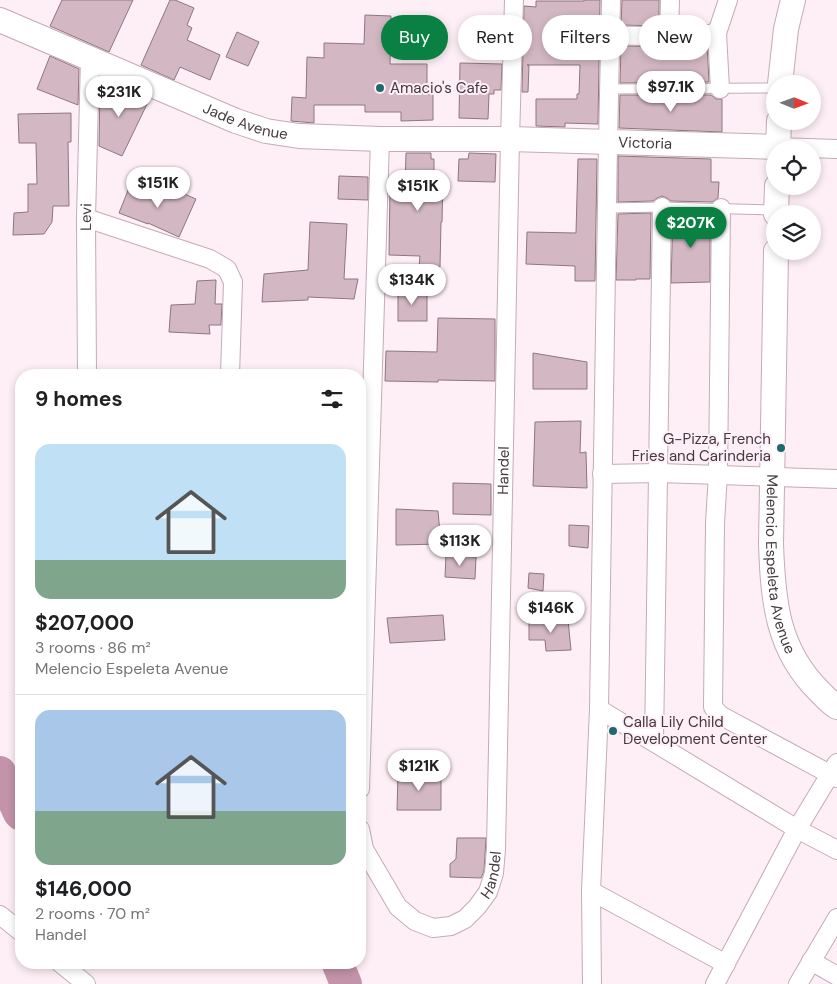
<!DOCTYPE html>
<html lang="en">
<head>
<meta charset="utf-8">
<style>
  body { margin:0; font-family:"DM Sans",sans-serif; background:#f6f6f6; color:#202124; height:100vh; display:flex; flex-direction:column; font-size:19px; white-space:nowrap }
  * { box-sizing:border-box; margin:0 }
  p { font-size:16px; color:#757577 }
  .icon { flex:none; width:28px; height:28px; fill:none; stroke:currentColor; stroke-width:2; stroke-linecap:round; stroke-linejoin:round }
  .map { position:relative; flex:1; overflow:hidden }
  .details { position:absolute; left:15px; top:369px; width:351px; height:600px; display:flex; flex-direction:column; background:#fff; border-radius:20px; box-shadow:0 2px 8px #0003 }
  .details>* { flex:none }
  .hud { position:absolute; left:381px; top:15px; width:380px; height:45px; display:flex; gap:10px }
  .needle { width:32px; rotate:91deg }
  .fabs { position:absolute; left:766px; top:75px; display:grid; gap:10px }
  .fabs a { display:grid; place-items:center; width:55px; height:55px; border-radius:50%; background:#fff; box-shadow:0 2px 8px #0003; font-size:25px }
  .price { position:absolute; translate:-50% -42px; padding:0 11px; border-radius:18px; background:#fff; color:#222; font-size:16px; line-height:32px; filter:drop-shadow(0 1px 2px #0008) }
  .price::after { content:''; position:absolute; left:50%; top:30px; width:15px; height:11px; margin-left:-8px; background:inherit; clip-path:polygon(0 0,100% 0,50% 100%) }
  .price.active { background:#0b8043; color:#fff }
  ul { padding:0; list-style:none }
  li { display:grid; align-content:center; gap:10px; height:265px; padding:0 20px }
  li+li { border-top:1px solid #e0e0e0 }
  li span { display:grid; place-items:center; height:155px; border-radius:15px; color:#555 }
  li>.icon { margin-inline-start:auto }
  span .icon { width:90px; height:90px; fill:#fffc; stroke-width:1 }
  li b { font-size:21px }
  h2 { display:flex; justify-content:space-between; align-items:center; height:60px; padding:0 20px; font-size:21px }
  .tag { padding:0 18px; border-radius:22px; background:#fff; box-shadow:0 2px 8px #0003; font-size:18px; line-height:45px }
  .tag.active { background:#0b8043; color:#fff }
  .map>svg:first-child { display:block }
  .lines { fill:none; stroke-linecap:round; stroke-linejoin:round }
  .river { stroke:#c393a9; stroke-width:32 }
  .building { fill:#d3b8c4; stroke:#8e7681 }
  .lane-casing { stroke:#c5abb6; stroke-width:11 }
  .street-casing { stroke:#c5abb6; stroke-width:20 }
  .secondary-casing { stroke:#c5abb6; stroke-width:26 }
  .lane { stroke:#fff; stroke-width:9 }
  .street { stroke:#fff; stroke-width:18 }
  .secondary { stroke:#fff; stroke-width:24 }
  .poi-dot { fill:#1d6a6d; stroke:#feeef5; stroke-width:2 }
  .labels { text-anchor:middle; stroke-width:4; stroke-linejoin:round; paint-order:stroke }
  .poi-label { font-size:15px; fill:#44393e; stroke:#feeef5; text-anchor:start }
  .street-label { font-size:15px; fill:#44393e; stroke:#feeef5 }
</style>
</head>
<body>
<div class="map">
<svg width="837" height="984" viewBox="0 0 837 984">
  <rect width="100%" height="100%" fill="#feeef5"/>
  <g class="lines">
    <!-- river -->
    <g class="river">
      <path d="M 0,772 L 19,813 L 21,815"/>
      <path d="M 337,962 L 346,984"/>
    </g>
  </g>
  <!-- building -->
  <g class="building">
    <path d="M 62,0 L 133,0 L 109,52 L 50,26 Z"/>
    <path d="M 170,0 L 175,0 L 194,8 L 187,25 L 192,28 L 187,40 L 220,55 L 210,80 L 180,67 L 174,80 L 141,65 Z"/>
    <path d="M 584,0 L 600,0 L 598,124 L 565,123 L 565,127 L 536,126 L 536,99 L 577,99 L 577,94 L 579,94 L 580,65 L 527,65 L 529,65 L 528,92 L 522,92 L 524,6 L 536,7 L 536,1 L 584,1 Z"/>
    <path d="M 622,0 L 659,0 L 659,26 L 621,25 Z"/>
    <path d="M 365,15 L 391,16 L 390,64 L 427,64 L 427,94 L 433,94 L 433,120 L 401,121 L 401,112 L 365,112 L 365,105 L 314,105 L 314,123 L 291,121 L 292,97 L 306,98 L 307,57 L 324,58 L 324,43 L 364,44 Z"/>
    <path d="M 237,32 L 259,42 L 248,66 L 226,57 Z"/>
    <path d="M 707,45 L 709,82 L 620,83 L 621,46 L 678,47 Z"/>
    <path d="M 50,56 L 79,69 L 78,105 L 37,89 Z"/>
    <path d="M 460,63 L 502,64 L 501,90 L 494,90 L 494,94 L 489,94 L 488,119 L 459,118 Z"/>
    <path d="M 100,85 L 149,100 L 122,156 L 99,146 Z"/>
    <path d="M 620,95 L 711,95 L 716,99 L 722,99 L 722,132 L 619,128 Z"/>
    <path d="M 71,113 L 71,142 L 68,142 L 69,206 L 53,206 L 52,222 L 44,234 L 13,235 L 14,213 L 28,212 L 28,184 L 37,184 L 36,143 L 19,143 L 18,114 Z"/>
    <path d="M 406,153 L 431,153 L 431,159 L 434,159 L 434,177 L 443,177 L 442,222 L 441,222 L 440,267 L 419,267 L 420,256 L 389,255 L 390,188 L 405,188 Z"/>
    <path d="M 469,153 L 496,154 L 495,182 L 458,181 L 459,159 L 468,159 Z"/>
    <path d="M 618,156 L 711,159 L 711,182 L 719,182 L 718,198 L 712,202 L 671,201 L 667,198 L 662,196 L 657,198 L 653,201 L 618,202 Z"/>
    <path d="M 578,159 L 597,159 L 595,281 L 575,281 L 575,266 L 526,264 L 527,232 L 576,233 Z"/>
    <path d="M 339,176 L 368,177 L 368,200 L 338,199 Z"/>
    <path d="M 131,183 L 171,199 L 175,190 L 196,199 L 179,237 L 148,223 L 148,224 L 119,213 Z"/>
    <path d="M 651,213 L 650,279 L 636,279 L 636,280 L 616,280 L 618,214 Z"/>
    <path d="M 673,214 L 710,215 L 710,282 L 671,283 Z"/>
    <path d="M 310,222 L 347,224 L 344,279 L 358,279 L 354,299 L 308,297 L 308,300 L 262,302 L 264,274 L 308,270 Z"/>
    <path d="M 216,280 L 215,304 L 222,304 L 221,325 L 209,325 L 210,334 L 169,332 L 171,305 L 195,304 L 197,281 Z"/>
    <rect x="398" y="290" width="29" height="31"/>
    <path d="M 438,318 L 495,319 L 495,381 L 438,380 L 438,382 L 385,381 L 386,351 L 437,352 Z"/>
    <path d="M 533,353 L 587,362 L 587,389 L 533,389 Z"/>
    <path d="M 581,421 L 580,453 L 586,452 L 587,488 L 533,486 L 535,422 Z"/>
    <path d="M 453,483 L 491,484 L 491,515 L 453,514 Z"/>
    <path d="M 396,509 L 438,511 L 441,544 L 396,545 Z"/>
    <path d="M 569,525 L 589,526 L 588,548 L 569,546 Z"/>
    <path d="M 446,555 L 476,557 L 475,579 L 445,577 Z"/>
    <path d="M 529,573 L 544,574 L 543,591 L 528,588 Z"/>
    <path d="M 443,615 L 445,640 L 390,643 L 387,618 Z"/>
    <path d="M 529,619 L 568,620 L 571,650 L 546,651 L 545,640 L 529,640 Z"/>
    <path d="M 398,774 L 441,775 L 441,810 L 397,810 Z"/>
    <path d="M 457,838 L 486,838 L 484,871 L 481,878 L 450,877 L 450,864 L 456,859 Z"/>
  </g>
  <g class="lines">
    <defs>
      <g id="lane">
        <path d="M 609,89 L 775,88"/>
        <path d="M 607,208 L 662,207 L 776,210"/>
      </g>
      <g id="street">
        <path d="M 610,35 C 646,36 682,38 717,33"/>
        <path d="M 669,36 L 670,0"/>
        <path d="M 720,89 L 717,33 L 728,0"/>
        <path d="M 778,147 L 837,149"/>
        <path d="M 721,208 L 718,474 L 715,523 L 713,707 L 720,715 L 837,778"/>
        <path d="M 86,218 L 210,259 L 227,269 L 233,282 L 230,375"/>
        <path id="s1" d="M 87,375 L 86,218 L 90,59"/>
        <path d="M 602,474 L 659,473 L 837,479"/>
        <path d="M 599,709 L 797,829 L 837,850"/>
        <path d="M 654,742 L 662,207"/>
        <path d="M 360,789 L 380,139"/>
        <path id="s2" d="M 360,829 L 364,849 L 398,907 L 415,921 L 433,928 L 451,926 L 465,919 L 477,907 L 488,892 L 494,873 L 496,849 L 510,139 L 514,0"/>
        <path d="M 591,891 L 726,964"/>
        <path d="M 0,915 L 21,932"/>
        <path d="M 811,961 L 837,976"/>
        <path d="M 59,962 L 86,984"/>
        <path d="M 592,984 L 591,891 L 599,709 L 608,143 L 611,0"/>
        <path d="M 715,984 L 797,829 L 837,763"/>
        <path d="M 798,984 L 837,918"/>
      </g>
      <g id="secondary">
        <path id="s3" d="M 0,20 L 236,121 L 266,131 L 299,136 L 380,139 L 510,139 L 778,147"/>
        <path d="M 780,84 L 786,29 L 793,0"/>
        <path d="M 778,149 L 779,121"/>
        <path d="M 776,214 L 777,186"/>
        <path id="s4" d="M 776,251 L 771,544 C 773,601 777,650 820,692 C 825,697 830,703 837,707"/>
      </g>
    </defs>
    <!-- lane casing -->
    <use href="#lane" class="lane-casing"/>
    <!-- street casing -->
    <use href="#street" class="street-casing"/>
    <!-- secondary casing -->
    <use href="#secondary" class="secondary-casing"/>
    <!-- lane -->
    <use href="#lane" class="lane"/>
    <!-- street -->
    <use href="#street" class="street"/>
    <!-- secondary -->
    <use href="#secondary" class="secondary"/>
  </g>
  <!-- markers -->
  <g class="poi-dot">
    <circle cx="380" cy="88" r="5"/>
    <circle cx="781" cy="448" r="5"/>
    <circle cx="613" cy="731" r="5"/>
  </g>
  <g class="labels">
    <!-- poi labels -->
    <g class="poi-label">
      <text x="390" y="93">Amacio's Cafe</text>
      <text x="771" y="444" text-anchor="end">G-Pizza, French<tspan x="771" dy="17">Fries and Carinderia</tspan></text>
      <text x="623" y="727">Calla Lily Child<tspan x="623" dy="17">Development Center</tspan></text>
    </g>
    <!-- street labels -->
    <g class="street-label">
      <text dy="5" stroke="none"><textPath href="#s3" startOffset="266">Jade Avenue</textPath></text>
      <text dy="5" stroke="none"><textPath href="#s3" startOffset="668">Victoria</textPath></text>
      <text dy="5" stroke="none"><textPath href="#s1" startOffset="158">Levi</textPath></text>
      <text dy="5" stroke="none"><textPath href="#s2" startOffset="621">Handel</textPath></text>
      <text dy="5" stroke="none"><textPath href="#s4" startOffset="314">Melencio Espeleta Avenue</textPath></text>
      <text dy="5" stroke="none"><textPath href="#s2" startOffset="216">Handel</textPath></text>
    </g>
  </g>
</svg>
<div class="fabs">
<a><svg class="needle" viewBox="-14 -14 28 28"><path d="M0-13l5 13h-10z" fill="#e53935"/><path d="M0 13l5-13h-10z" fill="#757577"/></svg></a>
<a><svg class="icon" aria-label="locate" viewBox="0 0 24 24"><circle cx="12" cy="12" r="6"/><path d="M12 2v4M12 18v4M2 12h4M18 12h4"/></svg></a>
<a><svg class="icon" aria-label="layers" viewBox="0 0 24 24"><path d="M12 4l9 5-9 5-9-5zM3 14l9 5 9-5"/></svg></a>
</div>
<b class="price" style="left:671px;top:113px">$97.1K</b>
<b class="price" style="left:119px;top:118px">$231K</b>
<b class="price" style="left:158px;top:209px">$151K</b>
<b class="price" style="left:418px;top:212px">$151K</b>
<b class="price active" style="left:691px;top:249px">$207K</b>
<b class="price" style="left:412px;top:306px">$134K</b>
<b class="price" style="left:460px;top:567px">$113K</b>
<b class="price" style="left:551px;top:634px">$146K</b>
<b class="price" style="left:419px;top:792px">$121K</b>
<div class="hud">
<a class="tag active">Buy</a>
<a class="tag">Rent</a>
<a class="tag">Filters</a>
<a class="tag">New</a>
</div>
<section class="details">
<h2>9 homes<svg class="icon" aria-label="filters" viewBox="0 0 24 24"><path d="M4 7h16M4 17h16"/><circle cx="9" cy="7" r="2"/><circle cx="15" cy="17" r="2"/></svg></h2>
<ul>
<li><span style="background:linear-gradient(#bfe0f5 75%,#7fa58c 0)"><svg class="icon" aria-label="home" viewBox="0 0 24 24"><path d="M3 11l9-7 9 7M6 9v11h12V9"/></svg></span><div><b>$207,000</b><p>3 rooms · 86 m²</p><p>Melencio Espeleta Avenue</p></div></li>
<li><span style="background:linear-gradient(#a9c7e8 65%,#7fa58c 0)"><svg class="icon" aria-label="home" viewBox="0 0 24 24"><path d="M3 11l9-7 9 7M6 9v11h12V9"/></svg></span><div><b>$146,000</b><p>2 rooms · 70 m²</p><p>Handel</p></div></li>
</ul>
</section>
</div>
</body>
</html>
